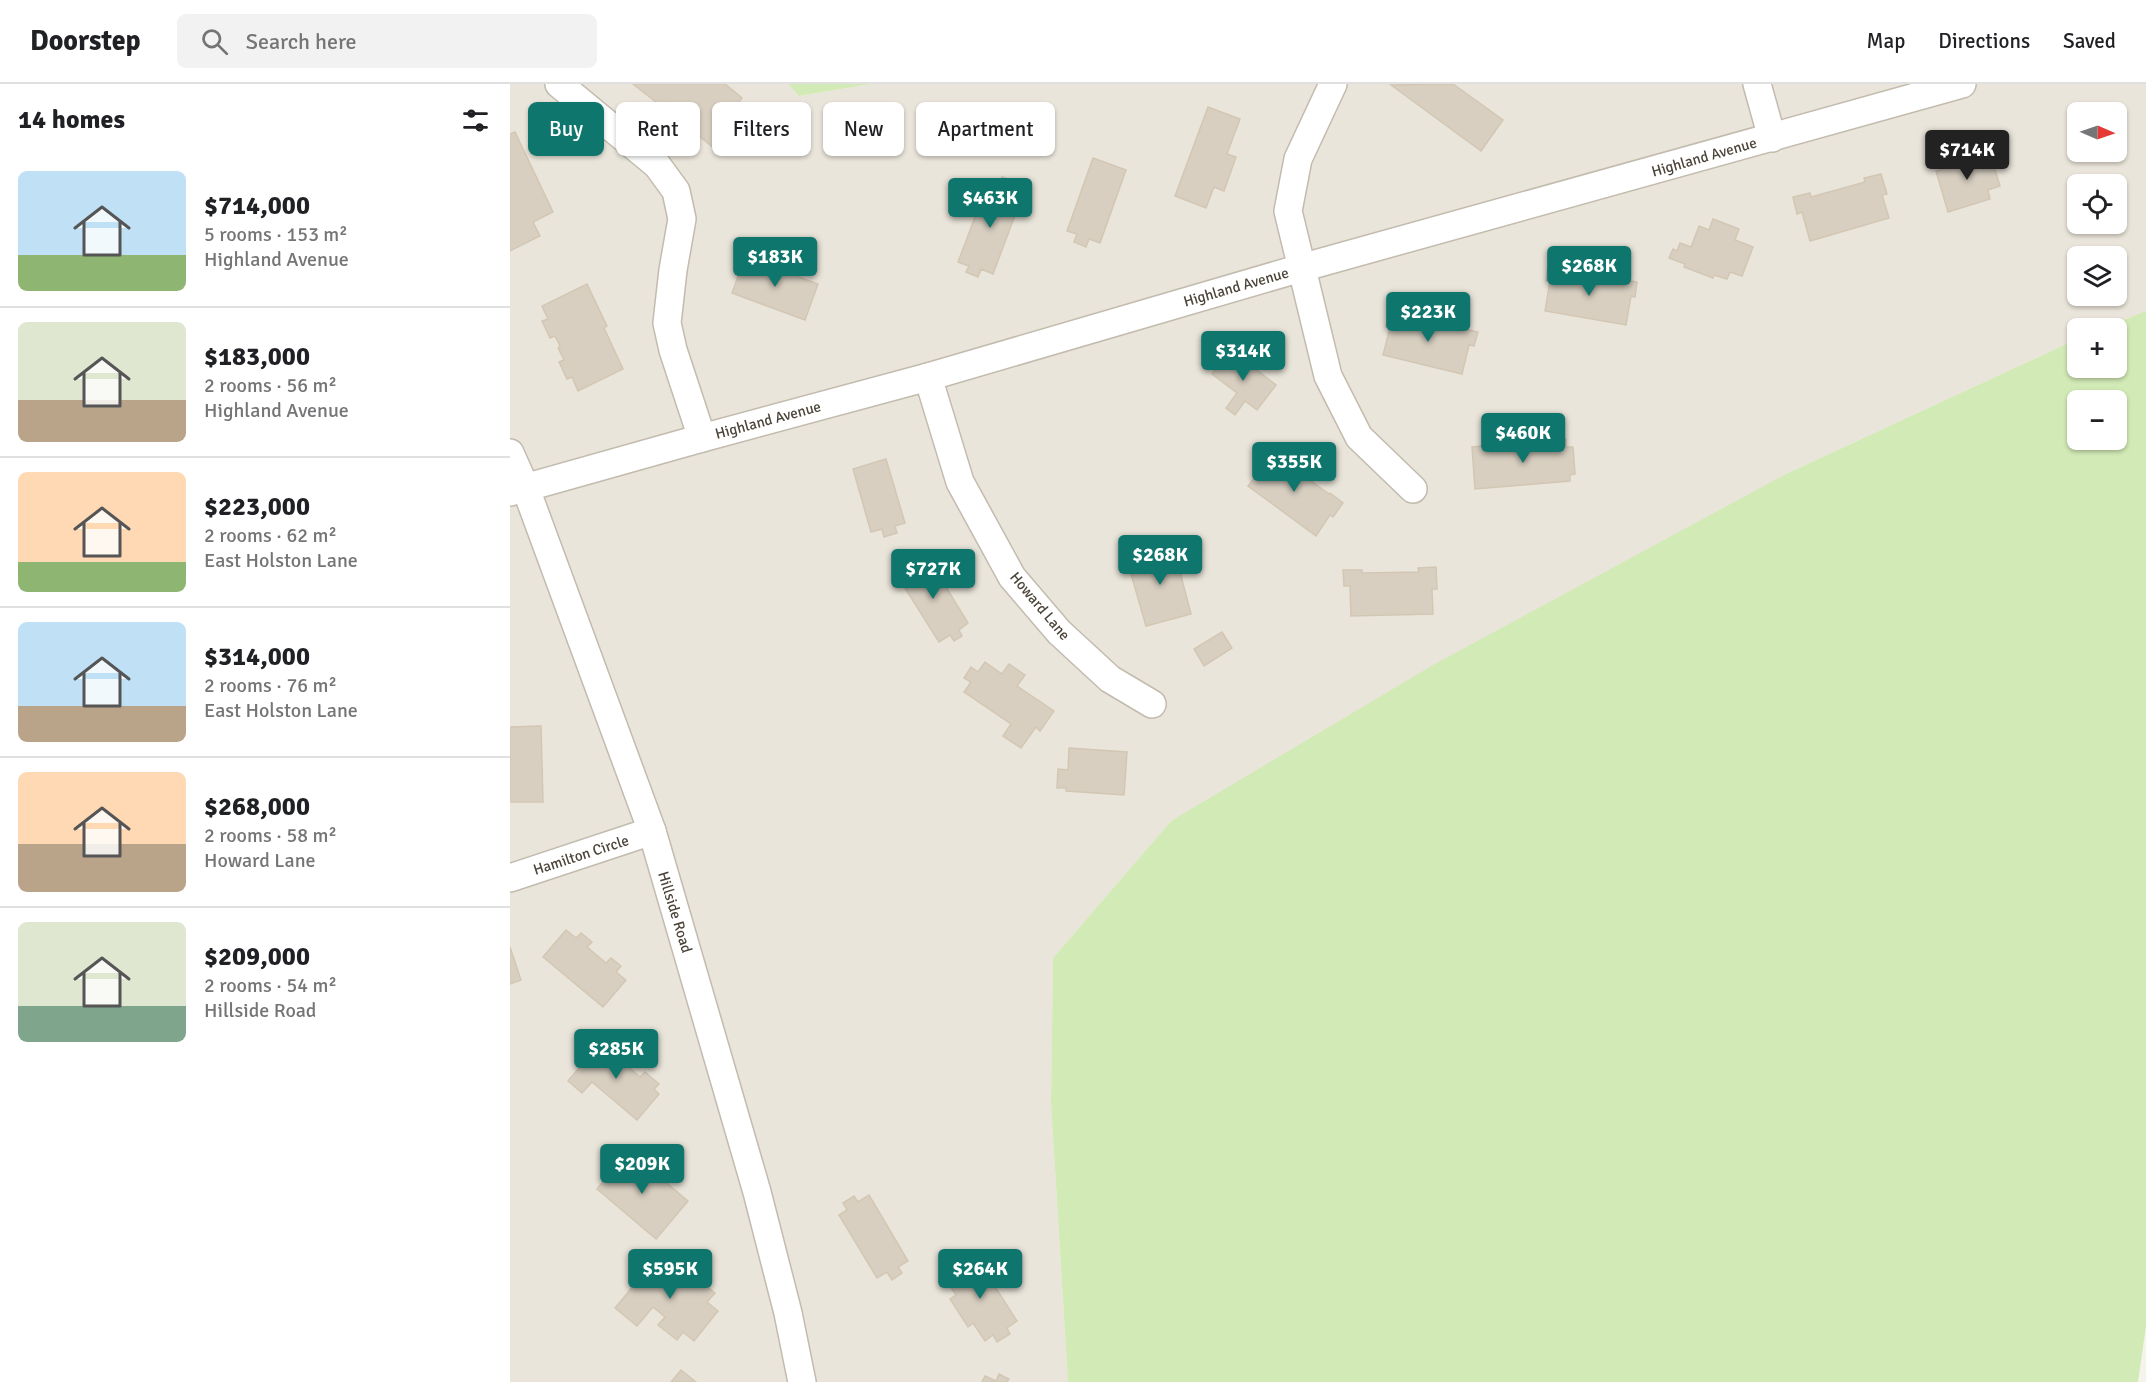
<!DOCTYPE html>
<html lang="en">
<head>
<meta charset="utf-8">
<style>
  body { margin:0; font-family:Signika,sans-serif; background:#f2f2f2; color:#202124; height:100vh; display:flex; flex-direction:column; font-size:22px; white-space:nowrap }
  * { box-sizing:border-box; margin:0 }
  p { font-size:20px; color:#757577 }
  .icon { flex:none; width:33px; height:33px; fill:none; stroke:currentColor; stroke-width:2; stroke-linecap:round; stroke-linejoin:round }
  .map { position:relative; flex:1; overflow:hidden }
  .sheet { display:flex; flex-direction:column; background:#fff; width:510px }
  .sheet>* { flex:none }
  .top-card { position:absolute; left:18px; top:18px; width:570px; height:54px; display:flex; gap:12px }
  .needle { width:39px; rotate:92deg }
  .fabs { position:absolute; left:1557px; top:18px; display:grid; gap:12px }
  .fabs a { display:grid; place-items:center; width:60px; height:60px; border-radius:9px; background:#fff; box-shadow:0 2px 4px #0004; font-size:30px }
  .price { position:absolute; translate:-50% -51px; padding:0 14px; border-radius:6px; background:#0f766e; color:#fff; font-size:20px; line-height:39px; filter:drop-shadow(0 2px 3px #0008) }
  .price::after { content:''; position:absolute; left:50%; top:36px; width:18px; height:14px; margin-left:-9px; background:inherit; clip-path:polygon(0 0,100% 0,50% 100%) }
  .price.active { background:#222; color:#fff }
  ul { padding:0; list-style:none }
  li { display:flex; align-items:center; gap:18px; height:150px; padding:0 18px }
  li+li { border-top:2px solid #e0e0e0 }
  li span { display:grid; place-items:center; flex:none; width:168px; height:120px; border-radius:9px; color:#555 }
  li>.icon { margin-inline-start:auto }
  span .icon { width:72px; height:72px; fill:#fffc; stroke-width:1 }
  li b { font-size:26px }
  h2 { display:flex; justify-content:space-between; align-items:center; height:72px; padding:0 18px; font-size:26px }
  .tag { padding:0 21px; border-radius:9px; background:#fff; box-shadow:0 2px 4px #0004; font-size:21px; line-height:54px }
  .tag.active { background:#0f766e; color:#fff }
  header { display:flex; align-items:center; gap:36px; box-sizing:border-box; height:84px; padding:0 30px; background:#fff; border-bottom:2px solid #e0e0e0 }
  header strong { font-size:28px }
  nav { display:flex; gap:33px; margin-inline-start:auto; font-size:21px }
  .search { width:420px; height:54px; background:#f2f2f2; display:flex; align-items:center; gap:15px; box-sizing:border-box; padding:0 21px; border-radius:9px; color:#757577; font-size:22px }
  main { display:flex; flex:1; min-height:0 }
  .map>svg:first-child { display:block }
  .residential { fill:#eae5da; fill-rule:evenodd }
  .green { fill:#d2eab5; fill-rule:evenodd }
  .building { fill:#d8cfc1; stroke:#d3c7b4; stroke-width:1.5 }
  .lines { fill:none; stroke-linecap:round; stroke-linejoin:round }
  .minor-casing { stroke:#c2bbae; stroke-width:30 }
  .minor { stroke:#fff; stroke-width:27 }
  .labels { text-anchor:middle; stroke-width:6; stroke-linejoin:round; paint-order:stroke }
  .street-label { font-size:15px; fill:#4b4439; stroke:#fff }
</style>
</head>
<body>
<header>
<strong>Doorstep</strong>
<div class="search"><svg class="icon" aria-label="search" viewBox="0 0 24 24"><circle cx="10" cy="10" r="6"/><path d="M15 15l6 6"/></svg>Search here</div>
<nav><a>Map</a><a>Directions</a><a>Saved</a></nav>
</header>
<main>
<section class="sheet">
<h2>14 homes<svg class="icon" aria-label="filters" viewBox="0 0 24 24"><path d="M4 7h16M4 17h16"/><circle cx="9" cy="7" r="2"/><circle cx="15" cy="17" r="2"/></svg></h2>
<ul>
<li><span style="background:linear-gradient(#bfe0f5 70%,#8fb573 0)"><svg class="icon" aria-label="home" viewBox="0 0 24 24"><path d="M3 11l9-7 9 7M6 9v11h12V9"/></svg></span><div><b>$714,000</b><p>5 rooms · 153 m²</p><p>Highland Avenue</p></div></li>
<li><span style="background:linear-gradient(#dfe7d0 65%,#b9a48a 0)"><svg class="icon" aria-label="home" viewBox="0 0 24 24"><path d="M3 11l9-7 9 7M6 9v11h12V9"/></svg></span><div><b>$183,000</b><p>2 rooms · 56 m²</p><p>Highland Avenue</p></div></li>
<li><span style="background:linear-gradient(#ffd9b3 75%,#8fb573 0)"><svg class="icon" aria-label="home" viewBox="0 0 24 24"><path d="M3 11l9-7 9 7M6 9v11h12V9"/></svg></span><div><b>$223,000</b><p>2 rooms · 62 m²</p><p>East Holston Lane</p></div></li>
<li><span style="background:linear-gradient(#bfe0f5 70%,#b9a48a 0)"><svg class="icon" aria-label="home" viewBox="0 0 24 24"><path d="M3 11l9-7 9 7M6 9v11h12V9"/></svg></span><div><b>$314,000</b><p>2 rooms · 76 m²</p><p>East Holston Lane</p></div></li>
<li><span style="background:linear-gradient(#ffd9b3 60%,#b9a48a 0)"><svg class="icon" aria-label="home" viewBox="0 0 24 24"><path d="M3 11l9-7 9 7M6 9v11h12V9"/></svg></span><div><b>$268,000</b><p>2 rooms · 58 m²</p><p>Howard Lane</p></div></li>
<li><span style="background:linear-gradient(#dfe7d0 70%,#7fa58c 0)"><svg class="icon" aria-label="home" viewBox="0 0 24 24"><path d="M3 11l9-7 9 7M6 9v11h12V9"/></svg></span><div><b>$209,000</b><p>2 rooms · 54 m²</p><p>Hillside Road</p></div></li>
</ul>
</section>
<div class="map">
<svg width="1636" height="1298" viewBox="0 0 1636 1298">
  <rect width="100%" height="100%" fill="#f6f3ec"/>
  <!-- residential -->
  <path class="residential" d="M 0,0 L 278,0 L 289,12 L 361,0 L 1636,0 L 1636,227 L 1593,244 L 1568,244 L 1567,255 L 1276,390 L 661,737 L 543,874 L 541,1019 L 558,1298 L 0,1298 ZM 1568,28 L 1606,28 L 1606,68 L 1568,68 ZM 1568,100 L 1606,100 L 1606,140 L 1568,140 ZM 1568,172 L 1606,172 L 1606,212 L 1568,212 Z"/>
  <!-- green -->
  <g class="green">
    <path d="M 278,0 L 361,0 L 289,12 Z"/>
    <path d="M 1636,227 L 1636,1242 L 1628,1298 L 558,1298 L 541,1019 L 543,874 L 661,737 L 923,581 L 1276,390 L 1567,255 L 1568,284 L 1606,284 L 1606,244 L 1593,244 ZM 1568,316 L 1606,316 L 1606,356 L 1568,356 Z"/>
  </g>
  <!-- building -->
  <g class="building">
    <path d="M 123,0 L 215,0 L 232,14 L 218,33 L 230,42 L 210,69 L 173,39 L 176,35 L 155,18 L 151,22 Z"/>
    <path d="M 943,0 L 993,36 L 971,67 L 881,1 Z"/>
    <path d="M 698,23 L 730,35 L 717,70 L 726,73 L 714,107 L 704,103 L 696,124 L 665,112 Z"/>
    <path d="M 5,48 L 43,128 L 23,138 L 30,152 L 0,167 L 0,50 Z"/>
    <path d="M 1458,69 L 1460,79 L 1481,72 L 1490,102 L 1478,106 L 1480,115 L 1438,128 L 1426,87 L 1440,83 L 1437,75 Z"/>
    <path d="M 583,74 L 616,86 L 590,159 L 579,155 L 576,163 L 564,158 L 567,150 L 557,147 Z"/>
    <path d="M 1371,90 L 1377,110 L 1372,111 L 1379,134 L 1300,157 L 1292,128 L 1287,130 L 1283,113 L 1300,109 L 1301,113 L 1355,98 L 1354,94 Z"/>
    <path d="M 492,93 L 502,97 L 498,106 L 509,110 L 506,117 L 510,118 L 483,190 L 471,185 L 468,193 L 456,188 L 459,182 L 448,178 L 476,104 L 487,108 Z"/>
    <path d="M 1203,135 L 1229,145 L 1225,156 L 1243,163 L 1232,192 L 1220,188 L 1217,195 L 1204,191 L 1203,194 L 1174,183 L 1175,180 L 1159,174 L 1163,165 L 1167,167 L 1170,159 L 1181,163 L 1189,142 L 1199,146 Z"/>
    <path d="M 235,173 L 308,200 L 295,236 L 222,209 Z"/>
    <path d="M 1038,182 L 1055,185 L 1054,189 L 1109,198 L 1110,195 L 1127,198 L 1125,213 L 1121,212 L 1116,241 L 1035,227 L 1040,197 L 1036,197 Z"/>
    <path d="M 77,200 L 97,242 L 94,244 L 113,285 L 68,307 L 62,293 L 57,295 L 49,278 L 54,276 L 48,264 L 50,262 L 45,252 L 40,254 L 32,237 L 38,235 L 32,222 Z"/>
    <path d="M 880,225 L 904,231 L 903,235 L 950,246 L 951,244 L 968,248 L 964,262 L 959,261 L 952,290 L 873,271 L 880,244 L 876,243 Z"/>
    <path d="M 720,265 L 766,301 L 747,326 L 735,317 L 725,331 L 716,324 L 727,309 L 702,290 Z"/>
    <path d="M 1056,355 L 1056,363 L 1063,363 L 1065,390 L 1060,391 L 1060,397 L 965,405 L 962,363 Z"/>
    <path d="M 761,363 L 776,374 L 774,377 L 819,410 L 820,409 L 833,419 L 823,433 L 820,431 L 806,452 L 738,402 L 755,380 L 751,377 Z"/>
    <path d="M 376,375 L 395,439 L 385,442 L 387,449 L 374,453 L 372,445 L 361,448 L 343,385 Z"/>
    <path d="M 663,461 L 681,530 L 636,542 L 621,490 L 627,488 L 622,472 Z"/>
    <path d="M 404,474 L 409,481 L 419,475 L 458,539 L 449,546 L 452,552 L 444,557 L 440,551 L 429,558 L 388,493 L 399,486 L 396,480 Z"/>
    <path d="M 926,483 L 927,505 L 922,505 L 923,530 L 841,532 L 840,502 L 834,502 L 833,486 L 852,486 L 852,489 L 909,488 L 908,484 Z"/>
    <path d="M 712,548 L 722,564 L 694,582 L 684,565 Z"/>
    <path d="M 475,578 L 492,590 L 499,580 L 515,591 L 507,602 L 544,627 L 530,647 L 526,643 L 511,664 L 493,652 L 501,640 L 454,608 L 461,598 L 454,594 L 461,583 L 468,588 Z"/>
    <path d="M 31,642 L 33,718 L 0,718 L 0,643 Z"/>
    <path d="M 559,664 L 617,668 L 614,711 L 556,707 L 556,704 L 547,704 L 548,685 L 558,686 Z"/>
    <path d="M 56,846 L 66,854 L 71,849 L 82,858 L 77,863 L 96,879 L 101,874 L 111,882 L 106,888 L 116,896 L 93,923 L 33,873 Z"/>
    <path d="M 0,863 L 11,896 L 0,900 Z"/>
    <path d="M 101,956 L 113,966 L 107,973 L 130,993 L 135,988 L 149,1000 L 144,1005 L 149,1010 L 127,1036 L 82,998 L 72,1009 L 58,997 L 90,959 L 95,963 Z"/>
    <path d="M 119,1067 L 178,1117 L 146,1155 L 87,1105 Z"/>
    <path d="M 359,1111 L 398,1177 L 388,1183 L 392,1189 L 382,1196 L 377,1188 L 367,1194 L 329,1131 L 337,1126 L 333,1119 L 344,1112 L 348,1118 Z"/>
    <path d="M 465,1171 L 507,1237 L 497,1244 L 500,1250 L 487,1258 L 483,1251 L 475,1257 L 463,1239 L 458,1243 L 440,1215 L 446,1211 L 433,1191 Z"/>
    <path d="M 146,1175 L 157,1184 L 163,1176 L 205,1209 L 197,1218 L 208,1227 L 184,1257 L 173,1248 L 167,1256 L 148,1241 L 155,1233 L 143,1223 L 127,1242 L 105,1224 Z"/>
    <path d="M 171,1286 L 186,1298 L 161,1298 Z"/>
    <path d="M 489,1290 L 499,1295 L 497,1298 L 472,1298 L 475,1292 L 486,1297 Z"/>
  </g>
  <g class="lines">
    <defs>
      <g id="minor">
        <path d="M 49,0 L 147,81 L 166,107 L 172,135 L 163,186 L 157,239 L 163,266 L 192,354"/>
        <path d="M 823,0 L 788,75 L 778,127 L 818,292 L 849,353 L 903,405"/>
        <path d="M 1247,0 L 1262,54"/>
        <path d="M 418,293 L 450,398 L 502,493 L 549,548 L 600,595 L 642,620"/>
        <path d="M 0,369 L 16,405 L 142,747 L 247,1108 L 278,1229 L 292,1298"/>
        <path d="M 0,408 L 192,354 L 418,293 L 791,184 L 1452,0"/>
        <path d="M 0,794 L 142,747"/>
      </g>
    </defs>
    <!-- minor casing -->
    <use href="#minor" class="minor-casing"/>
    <!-- minor -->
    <use href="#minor" class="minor"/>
  </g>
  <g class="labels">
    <!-- street labels -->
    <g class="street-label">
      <text transform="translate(1194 73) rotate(-16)" y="5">Highland Avenue</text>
      <text transform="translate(726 203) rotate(-16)" y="5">Highland Avenue</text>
      <text transform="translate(258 336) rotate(-15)" y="5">Highland Avenue</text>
      <text transform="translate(530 522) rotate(50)" y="5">Howard Lane</text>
      <text transform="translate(71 771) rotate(-18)" y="5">Hamilton Circle</text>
      <text transform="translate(165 828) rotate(73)" y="5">Hillside Road</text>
    </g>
  </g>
</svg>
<div class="fabs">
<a><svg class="needle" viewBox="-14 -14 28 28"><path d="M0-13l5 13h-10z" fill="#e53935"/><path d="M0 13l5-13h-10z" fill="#757577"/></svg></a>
<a><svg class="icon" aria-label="locate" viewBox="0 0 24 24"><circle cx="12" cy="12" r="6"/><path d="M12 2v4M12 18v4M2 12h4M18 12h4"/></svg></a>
<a><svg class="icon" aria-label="layers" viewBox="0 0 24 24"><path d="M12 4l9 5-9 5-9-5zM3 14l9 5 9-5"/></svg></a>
<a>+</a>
<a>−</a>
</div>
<b class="price active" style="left:1457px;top:97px">$714K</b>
<b class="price" style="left:480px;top:145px">$463K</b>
<b class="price" style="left:265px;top:204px">$183K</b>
<b class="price" style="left:1079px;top:213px">$268K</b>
<b class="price" style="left:918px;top:259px">$223K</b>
<b class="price" style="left:733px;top:298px">$314K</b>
<b class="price" style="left:1013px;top:380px">$460K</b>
<b class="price" style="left:784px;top:409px">$355K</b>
<b class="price" style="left:650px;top:502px">$268K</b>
<b class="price" style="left:423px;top:516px">$727K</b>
<b class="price" style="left:106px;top:996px">$285K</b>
<b class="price" style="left:132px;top:1111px">$209K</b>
<b class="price" style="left:160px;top:1216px">$595K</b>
<b class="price" style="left:470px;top:1216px">$264K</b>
<div class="top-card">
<a class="tag active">Buy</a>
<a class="tag">Rent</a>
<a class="tag">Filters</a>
<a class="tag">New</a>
<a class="tag">Apartment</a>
</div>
</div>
</main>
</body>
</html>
